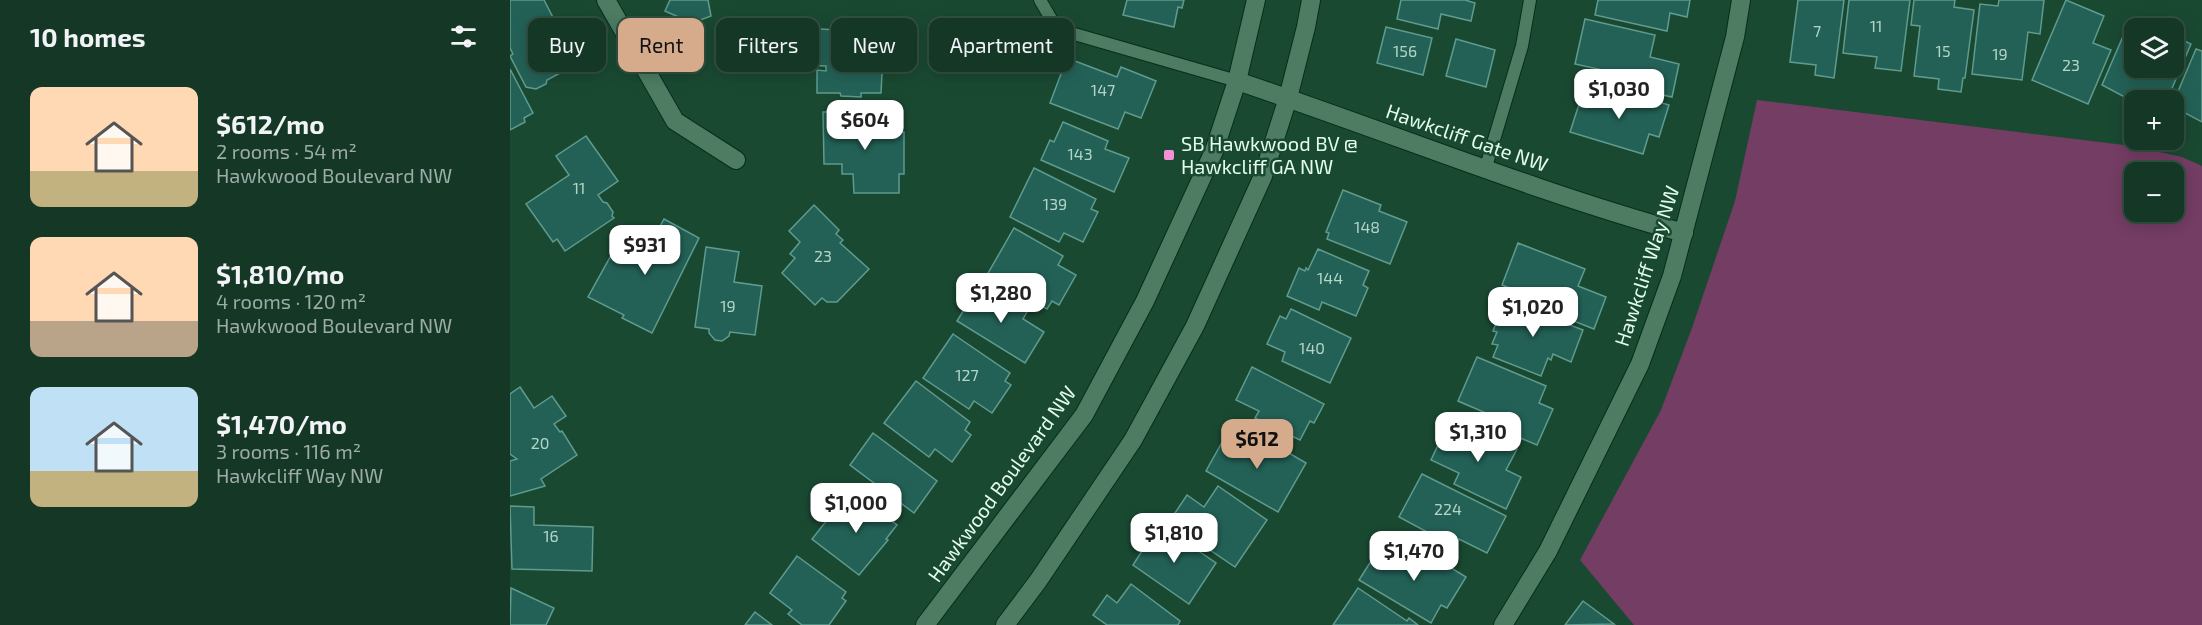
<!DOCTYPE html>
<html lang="en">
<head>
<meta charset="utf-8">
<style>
  body { margin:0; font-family:"Exo 2",sans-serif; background:#214232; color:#f1f3f6; height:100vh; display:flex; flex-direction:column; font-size:22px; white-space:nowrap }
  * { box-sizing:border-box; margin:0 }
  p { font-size:20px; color:#9daca7 }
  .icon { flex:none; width:33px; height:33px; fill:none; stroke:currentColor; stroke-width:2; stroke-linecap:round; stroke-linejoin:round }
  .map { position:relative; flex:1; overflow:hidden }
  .panel { display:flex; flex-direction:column; background:#143726; width:510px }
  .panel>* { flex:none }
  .guide { position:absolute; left:18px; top:18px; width:570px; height:54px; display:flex; gap:12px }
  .buttons { position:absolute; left:1614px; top:18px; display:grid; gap:12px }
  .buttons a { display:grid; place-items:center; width:60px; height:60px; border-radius:12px; background:#143726; box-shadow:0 3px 15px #0003,0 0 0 2px #335143; font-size:30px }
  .price { position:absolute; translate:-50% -51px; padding:0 14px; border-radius:12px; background:#fff; color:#222; font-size:20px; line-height:39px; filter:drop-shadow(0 2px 3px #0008) }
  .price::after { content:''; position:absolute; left:50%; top:36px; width:18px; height:14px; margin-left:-9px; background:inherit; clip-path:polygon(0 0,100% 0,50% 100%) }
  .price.active { background:#d6ab8b; color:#111 }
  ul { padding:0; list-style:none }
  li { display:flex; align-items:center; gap:18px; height:150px; padding:0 30px }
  li span { display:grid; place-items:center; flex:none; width:168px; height:120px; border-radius:12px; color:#555 }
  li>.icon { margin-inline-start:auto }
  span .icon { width:72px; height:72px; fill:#fffc; stroke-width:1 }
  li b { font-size:26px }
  h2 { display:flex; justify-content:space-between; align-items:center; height:72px; padding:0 30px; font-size:26px }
  .tag { padding:0 21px; border-radius:12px; background:#143726; box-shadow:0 3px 15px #0003,0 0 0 2px #335143; font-size:21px; line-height:54px }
  .tag.active { background:#d6ab8b; color:#111 }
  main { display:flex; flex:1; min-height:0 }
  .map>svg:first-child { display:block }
  .green { fill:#743d64; fill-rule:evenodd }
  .building { fill:#236156; stroke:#5f9b8e; stroke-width:1.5 }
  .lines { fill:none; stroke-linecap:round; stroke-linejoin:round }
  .service-casing { stroke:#082d1c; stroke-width:14 }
  .minor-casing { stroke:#082d1c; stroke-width:20 }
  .tertiary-casing { stroke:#082d1c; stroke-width:20 }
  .service { stroke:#4d7c62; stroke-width:12 }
  .minor { stroke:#4d7c62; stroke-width:18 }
  .tertiary { stroke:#4d7c62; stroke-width:18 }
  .poi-dot { fill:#f391d6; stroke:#1a4932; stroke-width:2 }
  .labels { text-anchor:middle; stroke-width:5; stroke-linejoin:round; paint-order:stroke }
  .number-label { font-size:16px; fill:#b3d5c7 }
  .street-label { font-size:20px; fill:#e3fced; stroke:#1a4932 }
  .poi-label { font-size:20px; fill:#e3fced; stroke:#1a4932; text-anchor:start }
</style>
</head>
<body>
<main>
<section class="panel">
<h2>10 homes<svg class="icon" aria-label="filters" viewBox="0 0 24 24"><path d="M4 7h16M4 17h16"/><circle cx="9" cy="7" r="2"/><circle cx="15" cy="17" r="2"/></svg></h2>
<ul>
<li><span style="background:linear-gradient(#ffd9b3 70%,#c2b280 0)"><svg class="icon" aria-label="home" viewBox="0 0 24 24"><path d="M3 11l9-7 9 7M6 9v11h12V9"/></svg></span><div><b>$612/mo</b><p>2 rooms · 54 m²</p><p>Hawkwood Boulevard NW</p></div></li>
<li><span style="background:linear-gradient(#ffd9b3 70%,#b9a48a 0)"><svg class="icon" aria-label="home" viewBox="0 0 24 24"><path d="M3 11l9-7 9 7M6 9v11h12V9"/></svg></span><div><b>$1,810/mo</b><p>4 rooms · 120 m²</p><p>Hawkwood Boulevard NW</p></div></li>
<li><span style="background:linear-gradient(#bfe0f5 70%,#c2b280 0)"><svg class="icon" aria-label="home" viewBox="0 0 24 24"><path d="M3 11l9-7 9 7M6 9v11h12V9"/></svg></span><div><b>$1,470/mo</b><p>3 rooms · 116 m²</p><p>Hawkcliff Way NW</p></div></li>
</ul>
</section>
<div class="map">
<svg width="1692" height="625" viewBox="0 0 1692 625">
  <rect width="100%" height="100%" fill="#1a4932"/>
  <!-- green -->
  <path class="green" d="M 1247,100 L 1622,146 L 1672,157 L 1692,166 L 1692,625 L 1124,625 L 1070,560 L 1151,410 L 1182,328 L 1225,201 ZM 1624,172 L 1664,172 L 1664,212 L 1624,212 Z"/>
  <!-- building -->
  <g class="building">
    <path d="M 0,0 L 34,0 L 67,64 L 37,80 L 36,84 L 26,89 L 16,87 L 0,56 L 3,54 L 0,48 Z"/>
    <path d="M 160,0 L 198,0 L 201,16 L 182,23 L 155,11 Z"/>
    <path d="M 617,0 L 674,0 L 672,8 L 668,7 L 664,27 L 613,15 Z"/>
    <path d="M 891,0 L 955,0 L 965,3 L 961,21 L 931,14 L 928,29 L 887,19 Z"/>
    <path d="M 1088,0 L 1180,0 L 1177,17 L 1160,13 L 1157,31 L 1085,15 Z"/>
    <path d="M 1288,0 L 1334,0 L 1324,78 L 1305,75 L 1306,65 L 1280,62 Z"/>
    <path d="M 1339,0 L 1400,0 L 1391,71 L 1365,68 L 1367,57 L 1333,53 Z"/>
    <path d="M 1404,0 L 1445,0 L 1444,7 L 1464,10 L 1455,78 L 1453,78 L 1451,92 L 1428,89 L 1429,79 L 1404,76 L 1410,26 L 1401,25 Z"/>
    <path d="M 1489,0 L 1534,0 L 1530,34 L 1518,32 L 1512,80 L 1462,74 L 1470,4 L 1488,6 Z"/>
    <path d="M 1556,0 L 1594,16 L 1583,43 L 1601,50 L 1578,104 L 1522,80 Z"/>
    <path d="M 1075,19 L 1145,35 L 1140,57 L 1169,64 L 1162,97 L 1126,89 L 1129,78 L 1065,64 Z"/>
    <path d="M 876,27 L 922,38 L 913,75 L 867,63 Z"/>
    <path d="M 289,28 L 372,32 L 371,61 L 374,64 L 372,74 L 371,93 L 351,93 L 351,97 L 331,96 L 330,93 L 307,93 L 307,70 L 316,71 L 316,66 L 288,65 Z"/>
    <path d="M 1614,34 L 1624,38 L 1624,68 L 1664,68 L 1664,36 L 1681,44 L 1657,100 L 1624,100 L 1624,102 L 1592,85 Z"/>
    <path d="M 946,39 L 985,50 L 976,87 L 936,76 Z"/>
    <path d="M 1686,49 L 1692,51 L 1692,122 L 1664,107 L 1664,101 Z"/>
    <path d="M 557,58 L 607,77 L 611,67 L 646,81 L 631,118 L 615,112 L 608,129 L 540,103 Z"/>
    <path d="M 0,69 L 23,113 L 14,118 L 15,122 L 0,130 Z"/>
    <path d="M 1074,89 L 1122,104 L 1125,95 L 1159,105 L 1149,137 L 1139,134 L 1133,154 L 1060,132 Z"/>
    <path d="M 313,112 L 354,112 L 355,123 L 368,123 L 368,126 L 389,126 L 389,132 L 394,132 L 394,174 L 389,174 L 389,193 L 344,193 L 343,174 L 332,174 L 332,164 L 314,164 Z"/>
    <path d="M 553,122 L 598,141 L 595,149 L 619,158 L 604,192 L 531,160 L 540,140 L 544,142 Z"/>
    <path d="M 76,136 L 108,181 L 88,195 L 93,202 L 97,203 L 103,212 L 102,216 L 104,218 L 55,251 L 47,239 L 43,242 L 16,204 L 59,175 L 46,156 Z"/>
    <path d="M 524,168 L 586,199 L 581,209 L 588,212 L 573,242 L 554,233 L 549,242 L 500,217 Z"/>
    <path d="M 833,190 L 871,205 L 869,211 L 897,222 L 880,264 L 817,239 L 819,233 L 816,232 Z"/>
    <path d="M 304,205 L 329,230 L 326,234 L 333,240 L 330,243 L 359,269 L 327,302 L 317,302 L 312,298 L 305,305 L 272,273 L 285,258 L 280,254 L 290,242 L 279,231 Z"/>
    <path d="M 154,219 L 189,238 L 142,333 L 112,318 L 114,315 L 78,297 L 104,250 L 111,245 L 119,244 L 127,248 L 132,255 L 131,261 Z"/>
    <path d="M 504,228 L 553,256 L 548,265 L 566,275 L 549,305 L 542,301 L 537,309 L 477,275 Z"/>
    <path d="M 1008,243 L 1075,269 L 1068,286 L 1096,297 L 1084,329 L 1051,316 L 1054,310 L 992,285 Z"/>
    <path d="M 196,247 L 229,252 L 224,282 L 252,286 L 245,335 L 220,332 L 219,336 L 212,341 L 205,340 L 199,333 L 199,329 L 185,327 Z"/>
    <path d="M 808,249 L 859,271 L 853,285 L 858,288 L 846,316 L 812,302 L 809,310 L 777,296 L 789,268 L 795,271 L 796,268 L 798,270 Z"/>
    <path d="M 474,286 L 517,312 L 513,319 L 534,332 L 515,363 L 447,321 L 458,303 L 462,305 Z"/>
    <path d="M 995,300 L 1073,330 L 1061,362 L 1043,354 L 1041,360 L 1038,358 L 1031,376 L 983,357 L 988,345 L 982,344 L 987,332 L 983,331 Z"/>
    <path d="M 781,309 L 841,338 L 820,383 L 772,361 L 775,352 L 757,344 L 770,316 L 776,319 Z"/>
    <path d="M 443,334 L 500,373 L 495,381 L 501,385 L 482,413 L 464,401 L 459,409 L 413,378 Z"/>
    <path d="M 967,357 L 1036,386 L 1029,403 L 1043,409 L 1027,445 L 994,431 L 997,422 L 948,401 Z"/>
    <path d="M 742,367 L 814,404 L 804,423 L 800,421 L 790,440 L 745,418 L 749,411 L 726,400 Z"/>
    <path d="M 406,381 L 460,422 L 455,430 L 461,435 L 442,462 L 425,449 L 419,457 L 374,423 Z"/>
    <path d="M 10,387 L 24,408 L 42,396 L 56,416 L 44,424 L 50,432 L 52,431 L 67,455 L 31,479 L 35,486 L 0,496 L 0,461 L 7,459 L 0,454 L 0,394 Z"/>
    <path d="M 941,418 L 1007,449 L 996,470 L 1011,477 L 996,509 L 944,484 L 949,473 L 921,460 Z"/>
    <path d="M 743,432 L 796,463 L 768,512 L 696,471 L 715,437 L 734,448 Z"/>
    <path d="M 363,433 L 427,481 L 404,513 L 340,465 Z"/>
    <path d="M 912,474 L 996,516 L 977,553 L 949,539 L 945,547 L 889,517 Z"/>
    <path d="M 708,486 L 757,520 L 725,567 L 659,522 L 677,495 L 694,507 Z"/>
    <path d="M 345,493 L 387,525 L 376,539 L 378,540 L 349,575 L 302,539 L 321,515 L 326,519 Z"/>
    <path d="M 0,506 L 24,507 L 24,525 L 83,527 L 82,571 L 2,569 Z"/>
    <path d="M 649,524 L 706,563 L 679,604 L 623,565 Z"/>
    <path d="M 885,545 L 917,564 L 922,556 L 956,577 L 937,608 L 931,605 L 921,623 L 849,580 L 861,561 L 872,568 L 875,563 L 872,561 L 879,549 L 882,551 Z"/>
    <path d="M 287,556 L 336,592 L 332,598 L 336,601 L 319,625 L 292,625 L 278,614 L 282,610 L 260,593 Z"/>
    <path d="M 621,584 L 670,621 L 668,625 L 597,625 L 583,615 L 597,595 L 607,603 Z"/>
    <path d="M 1,588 L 44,608 L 36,625 L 0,625 Z"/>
    <path d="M 848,588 L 897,621 L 899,618 L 908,625 L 823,625 Z"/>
    <path d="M 1073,601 L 1104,624 L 1055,625 Z"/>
    <path d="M 245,612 L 262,625 L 235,625 Z"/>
  </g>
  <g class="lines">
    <defs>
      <g id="service">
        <path d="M 530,0 L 547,29 L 727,81"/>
        <path d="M 975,170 L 1012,46 L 1020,0"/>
      </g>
      <g id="minor">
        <path d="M 96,0 L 165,121 L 226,160"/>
        <path d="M 727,81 C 877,131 1022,191 1174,233"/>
        <path d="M 993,625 L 1038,551 L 1130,364 L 1162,276 L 1225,37 L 1231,0"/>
      </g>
      <g id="tertiary">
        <path d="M 415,625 L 574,415 L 635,301 L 704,151 L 727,81 L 746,0"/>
        <path d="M 495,625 L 528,581 L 623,440 L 685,326 L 753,176 L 778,98 L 796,27 L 801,0"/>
      </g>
    </defs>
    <!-- service casing -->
    <use href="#service" class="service-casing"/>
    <!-- minor casing -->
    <use href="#minor" class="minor-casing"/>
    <!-- tertiary casing -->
    <use href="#tertiary" class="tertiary-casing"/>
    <!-- service -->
    <use href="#service" class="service"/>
    <!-- minor -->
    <use href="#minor" class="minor"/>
    <!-- tertiary -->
    <use href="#tertiary" class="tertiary"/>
  </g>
  <!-- markers -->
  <rect class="poi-dot" x="653" y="149" width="12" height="12" rx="3"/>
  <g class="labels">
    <!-- number labels -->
    <g class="number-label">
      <text x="1366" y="32">11</text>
      <text x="1307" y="37">7</text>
      <text x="895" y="57">156</text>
      <text x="1433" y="57">15</text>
      <text x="1490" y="60">19</text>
      <text x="1561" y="71">23</text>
      <text x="593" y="96">147</text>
      <text x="570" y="160">143</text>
      <text x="69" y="194">11</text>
      <text x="545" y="210">139</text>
      <text x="857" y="233">148</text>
      <text x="313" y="262">23</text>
      <text x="820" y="284">144</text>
      <text x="218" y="312">19</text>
      <text x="802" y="354">140</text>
      <text x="457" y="381">127</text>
      <text x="30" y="449">20</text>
      <text x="938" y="515">224</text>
      <text x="41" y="542">16</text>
    </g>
    <!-- street labels -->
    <g class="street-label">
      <text transform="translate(957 138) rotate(19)" y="7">Hawkcliff Gate NW</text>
      <text transform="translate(1137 266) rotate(-72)" y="7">Hawkcliff Way NW</text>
      <text transform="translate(492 484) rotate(-54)" y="7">Hawkwood Boulevard NW</text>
    </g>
    <!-- poi labels -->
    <g class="poi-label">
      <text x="671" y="151">SB Hawkwood BV @<tspan x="671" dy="23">Hawkcliff GA NW</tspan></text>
    </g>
  </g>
</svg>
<div class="buttons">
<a><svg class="icon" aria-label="layers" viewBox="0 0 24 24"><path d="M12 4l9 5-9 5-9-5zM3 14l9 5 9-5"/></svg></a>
<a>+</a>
<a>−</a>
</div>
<b class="price" style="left:1109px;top:120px">$1,030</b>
<b class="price" style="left:355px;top:151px">$604</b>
<b class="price" style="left:135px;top:276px">$931</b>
<b class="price" style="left:491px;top:324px">$1,280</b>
<b class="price" style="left:1023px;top:338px">$1,020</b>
<b class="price" style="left:968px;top:463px">$1,310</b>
<b class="price active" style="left:747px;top:470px">$612</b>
<b class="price" style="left:346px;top:534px">$1,000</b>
<b class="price" style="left:664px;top:564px">$1,810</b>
<b class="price" style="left:904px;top:582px">$1,470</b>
<div class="guide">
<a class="tag">Buy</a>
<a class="tag active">Rent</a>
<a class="tag">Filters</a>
<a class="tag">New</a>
<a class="tag">Apartment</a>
</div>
</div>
</main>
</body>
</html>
